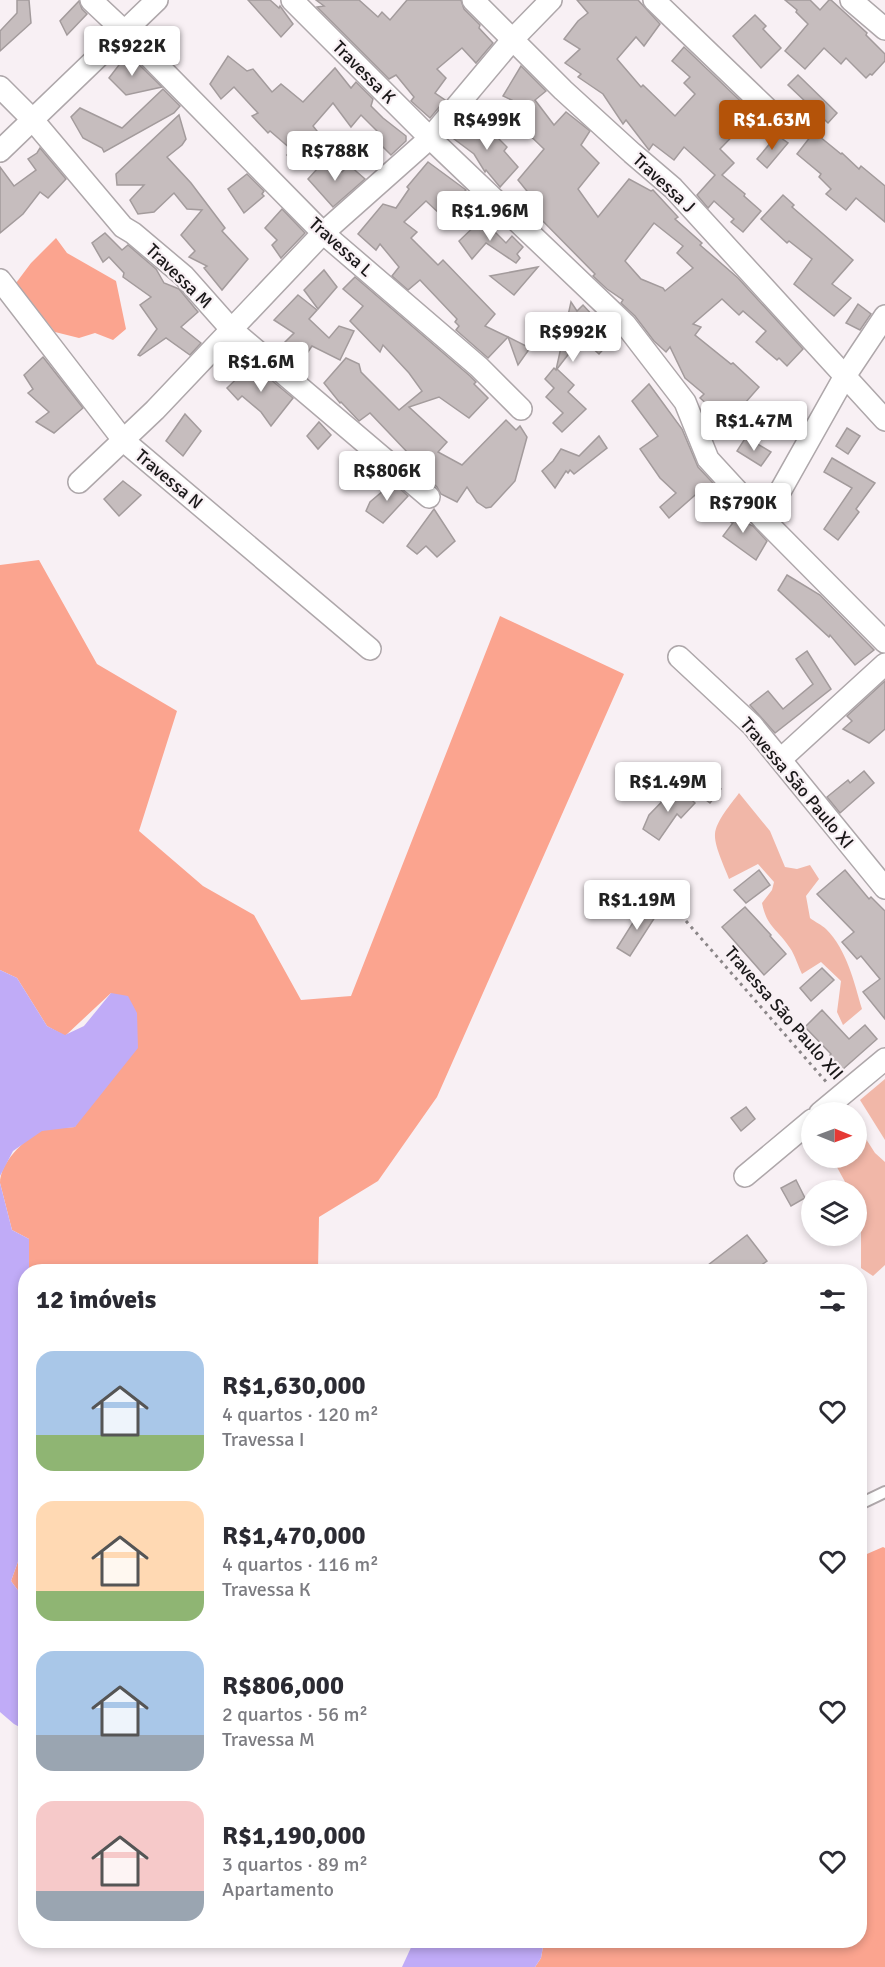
<!DOCTYPE html>
<html lang="pt">
<head>
<meta charset="utf-8">
<style>
  body { margin:0; font-family:Signika,sans-serif; background:#f7f7f7; color:#2b2b33; height:100vh; display:flex; flex-direction:column; font-size:22px; white-space:nowrap }
  * { box-sizing:border-box; margin:0 }
  p { font-size:20px; color:#7c7c81 }
  .icon { flex:none; width:33px; height:33px; fill:none; stroke:currentColor; stroke-width:2; stroke-linecap:round; stroke-linejoin:round }
  .map { position:relative; flex:1; overflow:hidden }
  .side { position:absolute; left:18px; top:1264px; width:849px; height:684px; display:flex; flex-direction:column; background:#fff; border-radius:24px; box-shadow:0 3px 9px #0003 }
  .side>* { flex:none }
  .needle { width:39px; rotate:91deg }
  .tools { position:absolute; left:801px; top:1102px; display:grid; gap:12px }
  .tools a { display:grid; place-items:center; width:66px; height:66px; border-radius:50%; background:#fff; box-shadow:0 3px 9px #0003; font-size:30px }
  .price { position:absolute; translate:-50% -51px; padding:0 14px; border-radius:6px; background:#fff; color:#222; font-size:20px; line-height:39px; filter:drop-shadow(0 2px 3px #0008) }
  .price::after { content:''; position:absolute; left:50%; top:36px; width:18px; height:14px; margin-left:-9px; background:inherit; clip-path:polygon(0 0,100% 0,50% 100%) }
  .price.current { background:#b45309; color:#fff }
  ul { padding:0; list-style:none }
  li { display:flex; align-items:center; gap:18px; height:150px; padding:0 18px }
  li span { display:grid; place-items:center; flex:none; width:168px; height:120px; border-radius:18px; color:#555 }
  li>.icon { margin-inline-start:auto }
  span .icon { width:72px; height:72px; fill:#fffc; stroke-width:1 }
  li b { font-size:26px }
  h2 { display:flex; justify-content:space-between; align-items:center; height:72px; padding:0 18px; font-size:26px }
  .map>svg:first-child { display:block }
  .green { fill:#f1b7a8 }
  .forest { fill:#fba48f }
  .water { fill:#c0abf7 }
  .building { fill:#c6bdbe; stroke:#a39b9c; stroke-width:1.5; fill-rule:evenodd }
  .lines { fill:none; stroke-linecap:round; stroke-linejoin:round }
  .lane-casing { stroke:#aea7aa; stroke-width:14 }
  .street-casing { stroke:#aea7aa; stroke-width:24 }
  .path { stroke:#8b8688; stroke-width:3; stroke-dasharray:3 4.5; stroke-linecap:butt }
  .lane { stroke:#fff; stroke-width:10 }
  .street { stroke:#fff; stroke-width:21 }
  .labels { text-anchor:middle; stroke-width:4.5; stroke-linejoin:round; paint-order:stroke }
  .street-label { font-size:18px; fill:#1a1819; stroke:#f8f0f4 }
</style>
</head>
<body>
<div class="map">
<svg width="885" height="1967" viewBox="0 0 885 1967">
  <rect width="100%" height="100%" fill="#f8f0f4"/>
  <!-- green -->
  <g class="green">
    <path d="M 739,793 L 770,831 L 785,867 L 797,869 L 810,865 L 819,879 L 806,896 L 810,918 C 815,922 822,925 826,929 C 847,950 854,982 862,1009 L 843,1025 L 837,1012 L 841,981 L 821,962 L 802,974 C 798,966 795,955 790,948 C 778,929 767,928 762,903 L 772,890 L 774,882 L 758,864 L 729,879 C 725,868 714,846 715,834 C 716,821 731,804 739,793 Z"/>
    <path d="M 885,1079 L 885,1140 L 860,1100 Z"/>
    <path d="M 857,1125 L 875,1153 L 885,1162 L 885,1265 L 873,1276 L 861,1268 L 861,1233 L 857,1213 L 856,1191 L 850,1191 L 832,1158 L 856,1158 Z"/>
  </g>
  <!-- forest -->
  <g class="forest">
    <path d="M 56,238 L 67,253 L 116,281 L 126,329 L 113,340 L 95,333 L 79,338 L 55,332 L 16,283 L 31,263 Z"/>
    <path d="M 39,560 L 97,664 L 177,711 L 139,831 L 203,886 L 254,915 L 301,1000 L 351,996 L 500,616 L 624,674 L 437,1097 L 378,1181 L 319,1217 L 318,1270 L 301,1272 L 29,1272 L 29,1239 L 12,1230 L 0,1183 C 0,1163 23,1140 41,1131 C 50,1127 65,1128 75,1127 L 111,993 L 65,1036 L 47,1026 L 17,978 L 0,970 L 0,565 Z"/>
    <path d="M 25,1542 L 25,1600 L 11,1581 Z"/>
    <path d="M 883,1547 L 885,1548 L 885,1967 L 535,1967 L 541,1958 L 544,1941 L 860,1941 L 860,1557 Z"/>
  </g>
  <!-- water -->
  <g class="water">
    <path d="M 0,970 L 17,978 L 47,1026 L 65,1035 L 84,1026 L 111,993 L 128,996 L 137,1013 L 138,1048 L 75,1127 L 42,1131 L 13,1151 L 0,1176 Z"/>
    <path d="M 0,1183 L 12,1230 L 29,1239 L 29,1272 L 26,1272 L 25,1542 L 11,1581 L 25,1600 L 25,1730 L 14,1724 L 0,1712 Z"/>
    <path d="M 414,1941 L 544,1941 L 541,1958 L 535,1967 L 402,1967 Z"/>
  </g>
  <!-- building -->
  <g class="building">
    <path d="M 17,0 L 29,0 L 31,23 L 0,51 L 0,31 L 17,13 Z"/>
    <path d="M 248,0 L 270,0 L 279,8 L 280,6 L 293,24 L 281,37 Z"/>
    <path d="M 316,0 L 359,0 L 378,17 L 382,12 L 390,20 L 407,0 L 461,0 L 464,9 L 480,25 L 479,28 L 493,43 L 476,63 L 462,48 L 437,69 L 446,78 L 435,93 L 445,100 L 430,118 L 411,101 L 414,97 L 396,75 L 389,79 L 317,7 L 324,6 Z"/>
    <path d="M 577,0 L 638,0 L 660,24 L 644,46 L 636,37 L 617,59 L 641,87 L 643,85 L 675,116 L 695,94 L 684,83 L 690,77 L 672,61 L 684,47 L 754,114 L 720,149 L 734,163 L 722,175 L 745,194 L 744,196 L 761,211 L 743,232 L 731,222 L 734,219 L 714,201 L 708,208 L 697,195 L 715,175 L 684,147 L 674,160 L 653,144 L 649,150 L 626,120 L 623,124 L 603,94 L 578,77 L 581,74 L 565,63 L 580,49 L 564,39 L 578,21 L 588,13 Z"/>
    <path d="M 785,0 L 810,0 L 820,10 L 829,0 L 831,0 L 867,33 L 866,35 L 885,54 L 885,61 L 872,75 L 870,74 L 866,78 L 846,58 L 841,64 L 824,48 L 805,69 L 785,51 L 808,24 L 796,12 L 797,10 Z"/>
    <path d="M 79,1 L 82,9 L 87,14 L 67,35 L 60,21 Z"/>
    <path d="M 755,15 L 766,26 L 763,29 L 781,48 L 761,68 L 733,36 Z"/>
    <path d="M 126,52 L 162,87 L 126,95 L 109,78 L 119,65 L 120,59 Z"/>
    <path d="M 228,56 L 247,71 L 253,69 L 272,92 L 281,84 L 303,102 L 335,68 L 351,88 L 356,82 L 373,99 L 371,106 L 383,118 L 406,136 L 406,141 L 391,155 L 377,141 L 382,136 L 361,115 L 351,127 L 333,103 L 313,126 L 321,136 L 316,143 L 321,150 L 298,168 L 287,155 L 292,150 L 270,131 L 268,133 L 252,116 L 258,113 L 234,87 L 221,99 L 210,84 Z"/>
    <path d="M 521,66 L 546,91 L 535,100 L 554,125 L 566,112 L 590,131 L 581,145 L 599,163 L 578,189 L 598,217 L 629,179 L 651,191 L 653,190 L 678,217 L 675,219 L 702,243 L 700,245 L 738,278 L 803,349 L 787,366 L 779,358 L 777,360 L 756,342 L 766,331 L 743,311 L 739,315 L 722,299 L 693,324 L 701,327 L 695,335 L 731,364 L 733,363 L 759,387 L 718,434 L 708,424 L 717,413 L 700,398 L 704,394 L 685,378 L 670,347 L 666,352 L 654,341 L 635,316 L 621,303 L 623,300 L 607,289 L 593,276 L 595,274 L 529,207 L 535,201 L 518,180 L 544,149 L 517,123 L 521,120 L 511,110 L 518,103 L 503,96 ZM 654,223 L 683,246 L 677,253 L 693,268 L 665,291 L 663,288 L 641,279 L 625,261 Z"/>
    <path d="M 798,75 L 837,113 L 828,123 L 788,85 Z"/>
    <path d="M 163,89 L 180,106 L 174,113 L 104,152 L 102,148 L 83,138 L 71,117 L 80,108 L 122,128 Z"/>
    <path d="M 179,115 L 186,139 L 182,145 L 167,157 L 191,183 L 225,228 L 222,231 L 248,259 L 222,290 L 204,268 L 207,266 L 189,257 L 195,251 L 181,235 L 202,210 L 187,209 L 174,193 L 154,212 L 138,214 L 130,200 L 144,185 L 117,185 L 116,174 Z"/>
    <path d="M 476,116 L 507,147 L 504,151 L 518,167 L 500,187 L 486,170 L 485,172 L 474,154 L 454,139 Z"/>
    <path d="M 814,132 L 841,154 L 842,153 L 859,169 L 861,166 L 885,186 L 885,222 L 856,198 L 846,210 L 826,194 L 831,189 L 819,177 L 821,174 L 797,154 Z"/>
    <path d="M 777,135 L 788,143 L 767,168 L 757,159 Z"/>
    <path d="M 40,148 L 66,179 L 48,198 L 40,192 L 23,214 L 0,233 L 0,167 L 14,186 L 36,170 L 28,159 L 37,153 Z"/>
    <path d="M 327,158 L 342,172 L 349,165 L 365,179 L 333,207 L 308,179 Z"/>
    <path d="M 428,162 L 466,190 L 440,214 L 426,201 L 404,222 L 417,232 L 411,238 L 438,265 L 443,260 L 495,314 L 485,326 L 508,337 L 488,358 L 456,330 L 459,326 L 455,322 L 457,319 L 420,280 L 408,290 L 392,276 L 399,267 L 380,244 L 376,250 L 358,234 L 383,204 L 396,208 L 409,189 L 407,187 Z"/>
    <path d="M 247,174 L 264,191 L 262,194 L 264,196 L 244,213 L 228,189 Z"/>
    <path d="M 783,195 L 794,205 L 792,207 L 853,260 L 832,284 L 851,298 L 834,316 L 794,284 L 812,259 L 789,241 L 787,243 L 761,219 Z"/>
    <path d="M 282,209 L 305,233 L 281,258 L 272,245 L 277,240 L 265,228 Z"/>
    <path d="M 482,219 L 506,243 L 512,236 L 523,247 L 517,254 L 520,258 L 516,263 L 486,243 L 472,259 L 459,241 Z"/>
    <path d="M 105,233 L 122,250 L 128,245 L 156,269 L 164,283 L 179,289 L 198,312 L 181,327 L 201,343 L 190,355 L 166,338 L 140,356 L 138,355 L 157,329 L 140,305 L 151,297 L 123,277 L 124,273 L 109,257 L 103,262 L 92,243 Z"/>
    <path d="M 538,267 L 514,295 L 490,276 Z"/>
    <path d="M 324,270 L 337,287 L 318,309 L 304,290 Z"/>
    <path d="M 355,277 L 470,376 L 476,382 L 474,384 L 488,398 L 469,418 L 439,397 L 409,407 L 447,442 L 438,452 L 462,465 L 506,420 L 516,430 L 520,426 L 527,437 L 515,481 L 491,507 L 486,508 L 477,502 L 467,487 L 457,502 L 441,494 L 437,487 L 404,459 L 409,454 L 370,413 L 359,421 L 341,402 L 340,403 L 324,383 L 346,358 L 359,364 L 361,372 L 399,410 L 422,391 L 409,373 L 383,345 L 380,352 L 350,321 L 363,306 L 343,289 Z"/>
    <path d="M 298,295 L 317,310 L 309,319 L 329,338 L 339,326 L 354,331 L 340,360 L 312,346 L 297,368 L 279,348 L 294,333 L 274,320 Z"/>
    <path d="M 571,302 L 577,311 L 583,305 L 596,319 L 592,324 L 611,341 L 599,354 L 581,338 L 557,369 L 574,385 L 568,392 L 586,409 L 562,432 L 553,423 L 563,413 L 546,397 L 554,388 L 545,379 L 554,368 L 556,370 Z"/>
    <path d="M 858,304 L 871,314 L 860,330 L 846,323 Z"/>
    <path d="M 508,337 L 530,348 L 518,365 Z"/>
    <path d="M 43,357 L 83,408 L 54,433 L 36,422 L 49,412 L 28,393 L 33,389 L 24,375 Z"/>
    <path d="M 252,364 L 293,398 L 271,426 L 261,412 L 242,396 L 238,400 L 227,388 Z"/>
    <path d="M 649,384 L 682,429 L 698,467 L 727,498 L 719,506 L 702,489 L 669,518 L 660,507 L 676,493 L 660,478 L 640,449 L 658,436 L 632,401 Z"/>
    <path d="M 185,414 L 201,431 L 183,456 L 166,441 Z"/>
    <path d="M 319,422 L 331,435 L 318,449 L 307,436 Z"/>
    <path d="M 847,428 L 860,436 L 848,454 L 836,446 Z"/>
    <path d="M 599,436 L 607,448 L 574,474 L 570,470 L 568,473 L 566,471 L 555,488 L 542,471 L 553,461 L 561,449 L 579,456 Z"/>
    <path d="M 746,437 L 771,452 L 761,466 L 737,451 Z"/>
    <path d="M 832,458 L 875,483 L 856,509 L 859,512 L 838,540 L 824,529 L 852,488 L 824,472 Z"/>
    <path d="M 389,479 L 408,496 L 383,523 L 366,511 L 370,502 L 384,490 L 380,487 Z"/>
    <path d="M 123,481 L 141,495 L 119,516 L 104,499 Z"/>
    <path d="M 729,503 L 740,513 L 736,518 L 753,526 L 767,541 L 756,560 L 723,536 L 735,520 L 732,523 L 720,513 Z"/>
    <path d="M 434,509 L 455,541 L 437,557 L 426,546 L 417,554 L 407,546 Z"/>
    <path d="M 787,575 L 820,595 L 874,650 L 855,665 L 830,635 L 829,637 L 778,590 Z"/>
    <path d="M 807,651 L 831,689 L 775,733 L 750,705 L 768,691 L 783,709 L 813,684 L 796,659 Z"/>
    <path d="M 885,681 L 885,729 L 869,743 L 843,729 L 852,721 L 847,716 Z"/>
    <path d="M 864,771 L 874,783 L 840,813 L 827,797 L 848,780 L 850,783 Z"/>
    <path d="M 704,776 L 721,789 L 710,803 L 693,790 Z"/>
    <path d="M 677,786 L 695,803 L 681,818 L 677,814 L 659,840 L 643,829 L 649,815 Z"/>
    <path d="M 759,870 L 770,885 L 746,903 L 734,890 Z"/>
    <path d="M 845,870 L 869,899 L 871,897 L 885,911 L 885,1019 L 863,992 L 880,979 L 861,956 L 857,959 L 842,942 L 854,932 L 817,894 Z"/>
    <path d="M 644,905 L 657,914 L 630,956 L 617,948 Z"/>
    <path d="M 745,907 L 771,935 L 770,936 L 786,954 L 764,975 L 722,927 Z"/>
    <path d="M 822,968 L 834,980 L 811,1001 L 800,988 Z"/>
    <path d="M 822,1010 L 849,1039 L 865,1025 L 877,1039 L 842,1070 L 830,1055 L 831,1054 L 805,1027 Z"/>
    <path d="M 746,1107 L 755,1119 L 741,1131 L 731,1118 Z"/>
    <path d="M 796,1180 L 805,1198 L 791,1206 L 781,1188 Z"/>
    <path d="M 747,1235 L 767,1261 L 752,1272 L 699,1272 Z"/>
  </g>
  <g class="lines">
    <defs>
      <path id="lane" d="M 860,1504 L 885,1492"/>
      <g id="street">
        <path d="M 91,0 L 125,32 L 323,233 L 479,367 L 521,409"/>
        <path d="M 292,0 L 430,138 L 625,324 L 685,402 L 708,459 L 764,520 L 885,642"/>
        <path d="M 473,0 L 563,90 L 632,153 L 673,188 L 885,420"/>
        <path d="M 654,0 L 783,124"/>
        <path d="M 851,0 L 885,29"/>
        <path d="M 0,87 L 32,119 L 123,227 L 133,233 L 184,276 L 231,329 L 429,497"/>
        <path d="M 0,151 L 157,0"/>
        <path d="M 0,280 L 124,441 L 370,649"/>
        <path d="M 79,482 L 155,410 L 323,233 L 430,138 L 513,39 L 551,0"/>
        <path d="M 764,520 L 845,376 L 885,316"/>
        <path d="M 679,657 L 752,725 L 885,888"/>
        <path d="M 781,759 L 885,664"/>
        <path d="M 820,1113 L 885,1059"/>
        <path d="M 745,1176 L 812,1120"/>
      </g>
    </defs>
    <!-- lane casing -->
    <use href="#lane" class="lane-casing"/>
    <!-- street casing -->
    <use href="#street" class="street-casing"/>
    <!-- path -->
    <path class="path" d="M 686,921 L 828,1084"/>
    <!-- lane -->
    <use href="#lane" class="lane"/>
    <!-- street -->
    <use href="#street" class="street"/>
  </g>
  <g class="labels">
    <!-- street labels -->
    <g class="street-label">
      <text transform="translate(364 72) rotate(45)" y="6">Travessa K</text>
      <text transform="translate(664 183) rotate(43)" y="6">Travessa J</text>
      <text transform="translate(341 247) rotate(42)" y="6">Travessa L</text>
      <text transform="translate(179 276) rotate(44)" y="6">Travessa M</text>
      <text transform="translate(169 479) rotate(40)" y="6">Travessa N</text>
      <text transform="translate(797 783) rotate(50)" y="6">Travessa São Paulo XI</text>
      <text transform="translate(784 1013) rotate(49)" y="6">Travessa São Paulo XII</text>
    </g>
  </g>
</svg>
<div class="tools">
<a><svg class="needle" viewBox="-14 -14 28 28"><path d="M0-13l5 13h-10z" fill="#e53935"/><path d="M0 13l5-13h-10z" fill="#7c7c81"/></svg></a>
<a><svg class="icon" aria-label="layers" viewBox="0 0 24 24"><path d="M12 4l9 5-9 5-9-5zM3 14l9 5 9-5"/></svg></a>
</div>
<b class="price" style="left:132px;top:77px">R$922K</b>
<b class="price" style="left:487px;top:151px">R$499K</b>
<b class="price current" style="left:772px;top:151px">R$1.63M</b>
<b class="price" style="left:335px;top:182px">R$788K</b>
<b class="price" style="left:490px;top:242px">R$1.96M</b>
<b class="price" style="left:573px;top:363px">R$992K</b>
<b class="price" style="left:261px;top:393px">R$1.6M</b>
<b class="price" style="left:754px;top:452px">R$1.47M</b>
<b class="price" style="left:387px;top:502px">R$806K</b>
<b class="price" style="left:743px;top:534px">R$790K</b>
<b class="price" style="left:668px;top:813px">R$1.49M</b>
<b class="price" style="left:637px;top:931px">R$1.19M</b>
<section class="side">
<h2>12 imóveis<svg class="icon" aria-label="filters" viewBox="0 0 24 24"><path d="M4 7h16M4 17h16"/><circle cx="9" cy="7" r="2"/><circle cx="15" cy="17" r="2"/></svg></h2>
<ul>
<li><span style="background:linear-gradient(#a9c7e8 70%,#8fb573 0)"><svg class="icon" aria-label="home" viewBox="0 0 24 24"><path d="M3 11l9-7 9 7M6 9v11h12V9"/></svg></span><div><b>R$1,630,000</b><p>4 quartos · 120 m²</p><p>Travessa I</p></div><svg class="icon" aria-label="heart" viewBox="0 0 24 24"><path d="M12 20l-8-8c-3-5 5-10 8-4 3-6 11-1 8 4z"/></svg></li>
<li><span style="background:linear-gradient(#ffd9b3 75%,#8fb573 0)"><svg class="icon" aria-label="home" viewBox="0 0 24 24"><path d="M3 11l9-7 9 7M6 9v11h12V9"/></svg></span><div><b>R$1,470,000</b><p>4 quartos · 116 m²</p><p>Travessa K</p></div><svg class="icon" aria-label="heart" viewBox="0 0 24 24"><path d="M12 20l-8-8c-3-5 5-10 8-4 3-6 11-1 8 4z"/></svg></li>
<li><span style="background:linear-gradient(#a9c7e8 70%,#9aa5b1 0)"><svg class="icon" aria-label="home" viewBox="0 0 24 24"><path d="M3 11l9-7 9 7M6 9v11h12V9"/></svg></span><div><b>R$806,000</b><p>2 quartos · 56 m²</p><p>Travessa M</p></div><svg class="icon" aria-label="heart" viewBox="0 0 24 24"><path d="M12 20l-8-8c-3-5 5-10 8-4 3-6 11-1 8 4z"/></svg></li>
<li><span style="background:linear-gradient(#f6c9c9 75%,#9aa5b1 0)"><svg class="icon" aria-label="home" viewBox="0 0 24 24"><path d="M3 11l9-7 9 7M6 9v11h12V9"/></svg></span><div><b>R$1,190,000</b><p>3 quartos · 89 m²</p><p>Apartamento</p></div><svg class="icon" aria-label="heart" viewBox="0 0 24 24"><path d="M12 20l-8-8c-3-5 5-10 8-4 3-6 11-1 8 4z"/></svg></li>
</ul>
</section>
</div>
</body>
</html>
